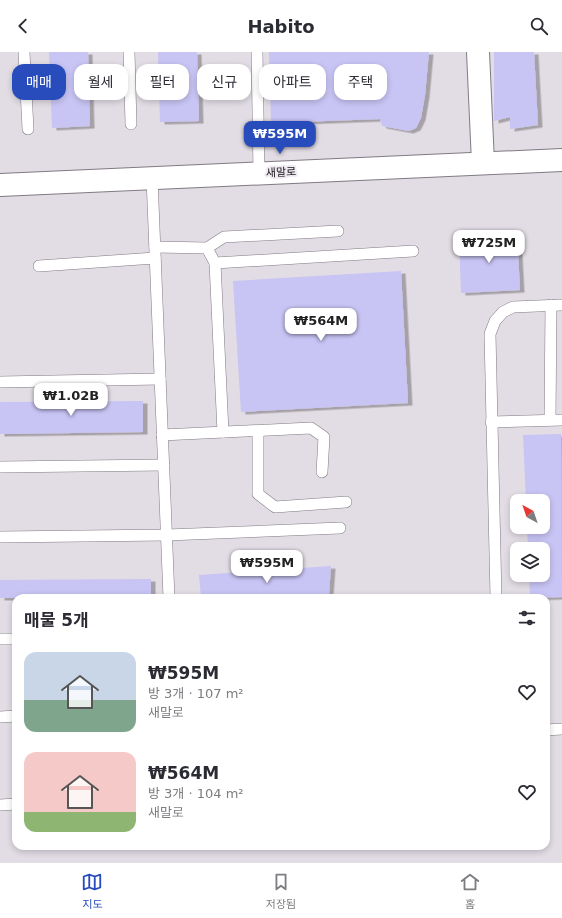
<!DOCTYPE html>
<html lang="ko">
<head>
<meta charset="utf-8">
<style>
  body { margin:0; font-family:"DejaVu Sans","Noto Sans KR",sans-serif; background:#f2f2f3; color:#2b2b33; height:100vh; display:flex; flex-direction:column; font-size:15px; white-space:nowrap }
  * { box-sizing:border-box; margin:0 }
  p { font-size:13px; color:#7c7c81 }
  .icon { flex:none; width:22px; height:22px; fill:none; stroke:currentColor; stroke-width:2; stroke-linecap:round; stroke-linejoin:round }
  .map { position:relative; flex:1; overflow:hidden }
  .side { position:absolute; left:12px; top:542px; width:538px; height:256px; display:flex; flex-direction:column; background:#fff; border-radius:12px; box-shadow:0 2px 6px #0003 }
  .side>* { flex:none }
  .hud { position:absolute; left:12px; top:12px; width:538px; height:36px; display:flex; gap:8px }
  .needle { width:26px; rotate:320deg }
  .buttons { position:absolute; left:510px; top:442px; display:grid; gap:8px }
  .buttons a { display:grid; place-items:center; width:40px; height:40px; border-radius:8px; background:#fff; box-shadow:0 2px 6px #0003; font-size:20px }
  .price { position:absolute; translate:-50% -34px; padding:0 9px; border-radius:8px; background:#fff; color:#222; font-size:13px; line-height:26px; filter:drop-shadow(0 1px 2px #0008) }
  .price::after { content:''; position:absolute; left:50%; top:24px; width:12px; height:9px; margin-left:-6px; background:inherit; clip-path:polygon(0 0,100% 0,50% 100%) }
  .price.active { background:#284cbb; color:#fff }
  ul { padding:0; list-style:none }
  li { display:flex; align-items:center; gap:12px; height:100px; padding:0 12px }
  li span { display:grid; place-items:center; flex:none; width:112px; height:80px; border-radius:12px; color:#555 }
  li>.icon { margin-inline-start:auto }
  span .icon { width:48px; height:48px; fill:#fffc; stroke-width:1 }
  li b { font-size:17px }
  h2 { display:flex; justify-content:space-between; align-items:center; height:48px; padding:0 12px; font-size:17px }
  .pill { padding:0 14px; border-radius:12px; background:#fff; box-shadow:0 2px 6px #0003; font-size:14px; line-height:36px }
  .pill.active { background:#284cbb; color:#fff }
  header { display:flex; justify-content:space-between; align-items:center; height:52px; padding:0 12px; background:#fff; font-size:18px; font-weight:700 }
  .menu { display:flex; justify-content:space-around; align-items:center; height:56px; border-top:1px solid #e1e1e2; background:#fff; font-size:11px; color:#7c7c81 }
  .menu a { display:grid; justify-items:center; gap:2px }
  .menu .active { color:#284cbb }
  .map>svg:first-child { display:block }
  .building { fill:#c8c4f4; filter:url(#shadow) }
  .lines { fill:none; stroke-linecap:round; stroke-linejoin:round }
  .lane-casing { stroke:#807a82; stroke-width:12 }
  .secondary-casing { stroke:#807a82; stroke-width:24 }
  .lane { stroke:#fff; stroke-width:11 }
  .secondary { stroke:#fff; stroke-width:22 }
  .labels { text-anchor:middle; stroke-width:4; stroke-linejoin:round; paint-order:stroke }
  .street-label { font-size:11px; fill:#121013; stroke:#efe9f2 }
</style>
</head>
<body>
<header><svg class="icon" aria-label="back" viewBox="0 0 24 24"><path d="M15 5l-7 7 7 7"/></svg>Habito<svg class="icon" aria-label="search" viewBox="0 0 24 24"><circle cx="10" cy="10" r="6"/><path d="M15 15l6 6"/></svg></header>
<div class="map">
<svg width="562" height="810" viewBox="0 0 562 810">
  <defs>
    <filter id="shadow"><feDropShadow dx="4.5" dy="2.5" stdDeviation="0" flood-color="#0004"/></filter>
  </defs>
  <rect width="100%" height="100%" fill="#e2dce4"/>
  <!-- building -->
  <g class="building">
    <path d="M 49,0 L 88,0 L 90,74 L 52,76 Z"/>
    <path d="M 158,0 L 197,0 L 199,69 L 160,70 Z"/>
    <path d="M 269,0 L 429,0 L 425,43 L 421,66 L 416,76 L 409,79 L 382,74 L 380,67 L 271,71 Z"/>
    <path d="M 494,0 L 534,0 L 538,73 L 510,77 L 510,65 L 494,69 Z"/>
    <path d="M 517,182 L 520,238 L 461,241 L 459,186 Z"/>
    <path d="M 401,219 L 408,351 L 241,360 L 233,229 Z"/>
    <path d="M 143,349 L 143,380 L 0,382 L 0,350 Z"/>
    <path d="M 561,382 L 562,545 L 530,546 L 529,523 L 543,523 L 543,497 L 528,497 L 527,475 L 543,475 L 543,449 L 526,449 L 523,383 Z"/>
    <path d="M 331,514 L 329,542 L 283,546 L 201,546 L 199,523 Z"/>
    <path d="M 151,527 L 151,546 L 0,546 L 0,528 Z"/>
  </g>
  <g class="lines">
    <defs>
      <g id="lane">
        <path d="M 24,0 L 28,77"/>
        <path d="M 129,0 L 131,72"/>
        <path d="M 257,0 L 259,121"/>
        <path d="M 152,126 L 169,546"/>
        <path d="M 155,195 L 207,196 L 224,185 L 338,179"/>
        <path d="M 207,196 L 215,211 L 413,199"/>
        <path d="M 215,211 L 223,380"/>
        <path d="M 39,214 L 155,206"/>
        <path d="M 0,330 L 160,327"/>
        <path d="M 550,368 L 551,253"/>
        <path d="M 491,370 L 562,368"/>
        <path d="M 258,379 L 258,442 L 275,455 L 346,450"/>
        <path d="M 162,383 L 311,376 L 324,385 L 322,420"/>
        <path d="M 0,415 L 164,413"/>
        <path d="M 0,485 L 167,483 L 340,476"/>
        <path d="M 496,546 L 490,282 L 495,269 L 503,260 L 513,255 L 562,253"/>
        <path d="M 0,587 L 16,587"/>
        <path d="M 0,665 L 16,664"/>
        <path d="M 546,678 L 562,677"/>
        <path d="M 0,753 L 16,752"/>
      </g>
      <g id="secondary">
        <path d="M 478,0 L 483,111"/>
        <path d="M 0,133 L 562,108"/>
      </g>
    </defs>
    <!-- lane casing -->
    <use href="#lane" class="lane-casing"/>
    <!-- secondary casing -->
    <use href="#secondary" class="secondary-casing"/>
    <!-- lane -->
    <use href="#lane" class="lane"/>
    <!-- secondary -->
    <use href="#secondary" class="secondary"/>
  </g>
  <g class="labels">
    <!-- street labels -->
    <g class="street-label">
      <text transform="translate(281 120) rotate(-3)" y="4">새말로</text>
    </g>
  </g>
</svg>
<div class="buttons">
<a><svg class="needle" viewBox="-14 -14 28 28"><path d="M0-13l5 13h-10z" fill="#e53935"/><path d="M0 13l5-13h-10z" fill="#7c7c81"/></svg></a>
<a><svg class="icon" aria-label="layers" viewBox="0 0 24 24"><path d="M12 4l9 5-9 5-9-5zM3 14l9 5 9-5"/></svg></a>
</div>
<b class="price active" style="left:280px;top:103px">₩595M</b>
<b class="price" style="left:489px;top:212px">₩725M</b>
<b class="price" style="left:321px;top:290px">₩564M</b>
<b class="price" style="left:71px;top:365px">₩1.02B</b>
<b class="price" style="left:267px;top:532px">₩595M</b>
<div class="hud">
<a class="pill active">매매</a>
<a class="pill">월세</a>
<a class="pill">필터</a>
<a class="pill">신규</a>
<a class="pill">아파트</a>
<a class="pill">주택</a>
</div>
<section class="side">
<h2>매물 5개<svg class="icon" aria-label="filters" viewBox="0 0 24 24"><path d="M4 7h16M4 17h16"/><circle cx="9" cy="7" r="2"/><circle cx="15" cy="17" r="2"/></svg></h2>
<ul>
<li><span style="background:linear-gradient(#c9d6e8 60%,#7fa58c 0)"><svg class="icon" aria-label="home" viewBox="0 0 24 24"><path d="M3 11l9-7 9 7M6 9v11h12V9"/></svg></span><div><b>₩595M</b><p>방 3개 · 107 m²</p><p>새말로</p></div><svg class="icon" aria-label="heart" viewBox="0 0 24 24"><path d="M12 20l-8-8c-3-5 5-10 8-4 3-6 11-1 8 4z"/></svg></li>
<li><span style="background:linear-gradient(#f6c9c9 75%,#8fb573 0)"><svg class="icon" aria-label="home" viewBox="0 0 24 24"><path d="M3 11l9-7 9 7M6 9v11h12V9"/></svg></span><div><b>₩564M</b><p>방 3개 · 104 m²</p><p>새말로</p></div><svg class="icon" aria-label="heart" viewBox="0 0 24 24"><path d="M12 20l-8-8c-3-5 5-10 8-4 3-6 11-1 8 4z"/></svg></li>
</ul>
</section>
</div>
<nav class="menu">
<a class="active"><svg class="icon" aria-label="map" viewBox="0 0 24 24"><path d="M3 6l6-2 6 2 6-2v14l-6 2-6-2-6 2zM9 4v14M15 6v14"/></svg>지도</a>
<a><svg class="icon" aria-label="saved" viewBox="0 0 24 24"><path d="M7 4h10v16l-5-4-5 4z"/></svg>저장됨</a>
<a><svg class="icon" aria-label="home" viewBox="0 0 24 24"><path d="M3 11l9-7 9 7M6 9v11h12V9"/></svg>홈</a>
</nav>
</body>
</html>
